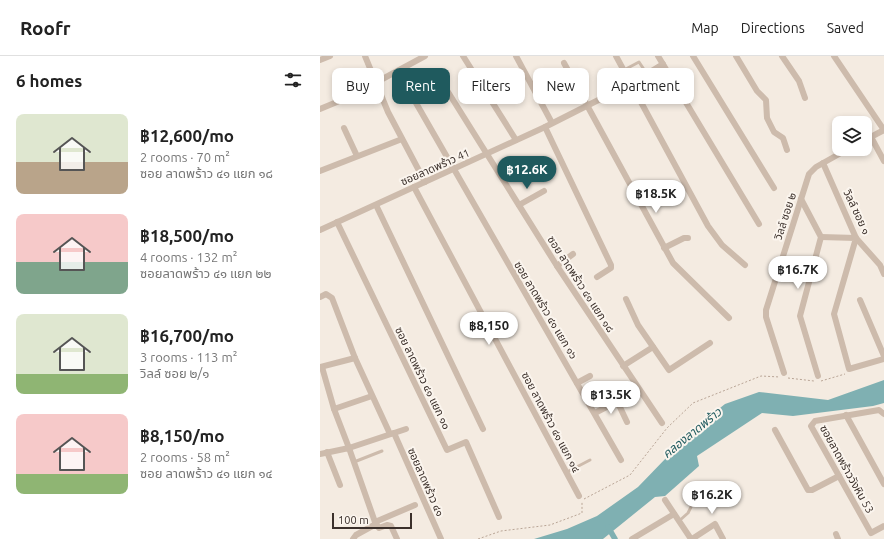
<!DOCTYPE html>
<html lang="en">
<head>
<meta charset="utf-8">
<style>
  body { margin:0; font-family:Ubuntu,"Noto Sans Thai",sans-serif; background:#f2f2f2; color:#222; height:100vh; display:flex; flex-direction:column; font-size:15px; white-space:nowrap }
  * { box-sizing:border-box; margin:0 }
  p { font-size:13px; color:#767676 }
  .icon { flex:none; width:22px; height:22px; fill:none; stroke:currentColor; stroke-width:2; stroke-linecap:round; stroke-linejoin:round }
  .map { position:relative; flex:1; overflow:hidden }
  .drawer { display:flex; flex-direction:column; background:#fff; width:320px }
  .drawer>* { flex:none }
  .banner { position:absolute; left:12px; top:12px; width:380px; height:36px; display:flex; gap:8px }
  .controls { position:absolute; left:512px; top:60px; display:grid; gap:8px }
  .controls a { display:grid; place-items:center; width:40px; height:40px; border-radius:8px; background:#fff; box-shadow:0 2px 6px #0003; font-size:20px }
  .scale { position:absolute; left:12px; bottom:10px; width:80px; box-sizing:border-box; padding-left:4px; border:2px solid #3b302b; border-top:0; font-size:11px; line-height:14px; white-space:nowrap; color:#3b302b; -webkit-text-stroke:3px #fbf5ee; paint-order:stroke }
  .price { position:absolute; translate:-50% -34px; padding:0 9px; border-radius:14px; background:#fff; color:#222; font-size:13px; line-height:26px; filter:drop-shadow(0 1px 2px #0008) }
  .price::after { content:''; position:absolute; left:50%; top:24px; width:12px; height:9px; margin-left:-6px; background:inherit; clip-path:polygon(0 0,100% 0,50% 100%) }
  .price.active { background:#1f5a5e; color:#fff }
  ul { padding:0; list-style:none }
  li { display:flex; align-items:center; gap:12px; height:100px; padding:0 16px }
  li span { display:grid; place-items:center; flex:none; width:112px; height:80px; border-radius:8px; color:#555 }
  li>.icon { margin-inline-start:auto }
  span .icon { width:48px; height:48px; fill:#fffc; stroke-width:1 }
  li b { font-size:17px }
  h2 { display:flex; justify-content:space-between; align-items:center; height:48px; padding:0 16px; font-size:17px }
  .chip { padding:0 14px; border-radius:8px; background:#fff; box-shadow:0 2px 6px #0003; font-size:14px; line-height:36px }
  .chip.active { background:#1f5a5e; color:#fff }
  header { display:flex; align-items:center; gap:24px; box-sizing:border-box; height:56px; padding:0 20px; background:#fff; border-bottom:1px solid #e0e0e0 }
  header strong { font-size:19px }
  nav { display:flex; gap:22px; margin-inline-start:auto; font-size:14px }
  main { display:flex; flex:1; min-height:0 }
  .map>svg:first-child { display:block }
  .water { fill:#7fb0b2 }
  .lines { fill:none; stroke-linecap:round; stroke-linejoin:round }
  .canal { stroke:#7fb0b2; stroke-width:5.5 }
  .path { stroke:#b9a596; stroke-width:1; stroke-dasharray:2 2; stroke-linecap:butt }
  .service { stroke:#cdbbac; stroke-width:3 }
  .minor { stroke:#cdbbac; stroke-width:6 }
  .labels { text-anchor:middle; stroke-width:4; stroke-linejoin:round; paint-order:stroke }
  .street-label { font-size:11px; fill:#3b302b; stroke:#fbf5ee }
  .water-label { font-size:12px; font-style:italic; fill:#1f5a5e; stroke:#fbf5ee }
</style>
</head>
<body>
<header>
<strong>Roofr</strong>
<nav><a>Map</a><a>Directions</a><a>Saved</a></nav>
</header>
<main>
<section class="drawer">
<h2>6 homes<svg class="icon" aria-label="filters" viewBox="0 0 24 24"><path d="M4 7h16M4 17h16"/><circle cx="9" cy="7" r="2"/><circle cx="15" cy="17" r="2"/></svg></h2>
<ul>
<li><span style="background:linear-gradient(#dfe7d0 60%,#b9a48a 0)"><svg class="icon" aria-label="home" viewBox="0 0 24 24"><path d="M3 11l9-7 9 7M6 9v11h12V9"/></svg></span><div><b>฿12,600/mo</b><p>2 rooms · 70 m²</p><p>ซอย ลาดพร้าว ๔๑ แยก ๑๘</p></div></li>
<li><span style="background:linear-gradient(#f6c9c9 60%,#7fa58c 0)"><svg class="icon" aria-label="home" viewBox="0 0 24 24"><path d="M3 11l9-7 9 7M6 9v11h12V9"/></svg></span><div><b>฿18,500/mo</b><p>4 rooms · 132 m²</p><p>ซอยลาดพร้าว ๔๑ แยก ๒๒</p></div></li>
<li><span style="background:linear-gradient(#dfe7d0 75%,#8fb573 0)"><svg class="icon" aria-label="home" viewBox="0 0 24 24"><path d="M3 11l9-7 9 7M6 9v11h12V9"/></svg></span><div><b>฿16,700/mo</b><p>3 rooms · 113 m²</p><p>วิลล์ ซอย ๒/๑</p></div></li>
<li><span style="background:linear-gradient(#f6c9c9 75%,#8fb573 0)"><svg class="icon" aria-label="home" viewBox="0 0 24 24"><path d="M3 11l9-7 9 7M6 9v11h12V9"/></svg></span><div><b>฿8,150/mo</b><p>2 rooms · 58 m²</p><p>ซอย ลาดพร้าว ๔๑ แยก ๑๔</p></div></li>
</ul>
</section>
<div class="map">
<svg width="564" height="483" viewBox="0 0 564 483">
  <rect width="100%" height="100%" fill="#f4ebe1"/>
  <!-- water -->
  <path class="water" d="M 564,324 L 564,347 L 553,350 L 473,360 L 442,357 L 377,400 L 379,410 L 345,440 L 335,441 L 283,483 L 214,483 L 247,473 L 277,460 L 318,431 L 376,371 L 405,348 L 439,336 L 508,344 Z"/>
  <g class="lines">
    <!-- canal -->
    <path class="canal" d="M 288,471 L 295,483"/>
    <!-- path -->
    <g class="path">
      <path d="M 468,322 L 494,325"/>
      <path d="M 501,325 L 525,318"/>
      <path d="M 264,443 L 310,419 L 347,372 L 373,347 L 441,320 L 460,321"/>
      <path d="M 158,483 L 181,475 L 230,469 L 262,457 L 262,445"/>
    </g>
    <!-- service -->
    <g class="service">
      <path d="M 304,14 L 319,6 L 327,18"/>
      <path d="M 34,406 L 62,395"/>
      <path d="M 247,416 L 270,404"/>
      <path d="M 359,465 L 368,457 L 371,451"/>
    </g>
    <!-- minor -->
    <g class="minor">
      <path d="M 45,0 L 68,56 L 105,126"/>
      <path d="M 143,0 L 196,84"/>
      <path d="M 196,0 L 232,67"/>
      <path d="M 296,0 L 388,170 L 402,189 L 425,209"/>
      <path d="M 338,0 L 439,168"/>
      <path d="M 373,0 L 454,132"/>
      <path d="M 416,0 L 437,35 L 446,44 L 447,62 L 454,76 L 463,82 L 467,94"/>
      <path d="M 462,0 L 479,25 L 485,42"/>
      <path d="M 514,0 L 564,74"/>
      <path d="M 0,4 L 10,0"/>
      <path d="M 244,7 L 353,207 L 409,262"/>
      <path d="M 118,20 L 237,210 L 342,367"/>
      <path d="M 92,40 L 301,404"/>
      <path d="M 0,53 L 29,41 L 105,0"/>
      <path d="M 225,71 L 291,209 L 291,212 L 277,221"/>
      <path d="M 24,72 L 37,100"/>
      <path d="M 551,81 L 564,105"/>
      <path d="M 545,84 L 564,74"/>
      <path d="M 503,107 L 536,182 L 560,209 L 564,218"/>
      <path d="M 0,115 L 82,83"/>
      <path d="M 94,131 L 259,440"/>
      <path d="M 481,143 L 501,181 L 480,260 L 498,320"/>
      <path d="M 56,149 L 163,373"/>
      <path d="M 199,149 L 224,135"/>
      <path d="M 17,166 L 127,394 L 146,386 L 179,461"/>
      <path d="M 0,174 L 225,71 L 312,27 L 343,8"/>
      <path d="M 501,181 L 536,182 L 514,258 L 529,313 L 564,303"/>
      <path d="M 344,192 L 364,182 L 368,182"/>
      <path d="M 237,210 L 253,198"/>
      <path d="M 0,241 L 6,238 L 12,242 L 35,302 L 70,378"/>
      <path d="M 306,243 L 318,269 L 349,314 L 390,287"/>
      <path d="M 540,244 L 564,300"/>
      <path d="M 303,310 L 333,291"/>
      <path d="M 0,311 L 35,302"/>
      <path d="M 2,311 L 14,353 L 29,392 L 86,373"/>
      <path d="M 464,317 L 446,261 L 446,254 L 489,118 L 496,111 L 528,93"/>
      <path d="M 257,327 L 270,320"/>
      <path d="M 14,353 L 52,340"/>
      <path d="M 275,357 L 292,348 L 298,347 L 307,366"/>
      <path d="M 564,358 L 559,354 L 495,365 L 491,370 L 551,477 L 564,470"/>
      <path d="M 526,359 L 564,428"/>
      <path d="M 455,374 L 488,434 L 492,434 L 519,420"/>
      <path d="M 74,377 L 121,483"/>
      <path d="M 7,396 L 20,429"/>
      <path d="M 0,398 L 29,392 L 55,466 L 95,449"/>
      <path d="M 345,444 L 371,483"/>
      <path d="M 55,466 L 59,472 L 67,469 L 71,470 L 77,483"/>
      <path d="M 516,478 L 518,483"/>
      <path d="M 33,483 L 36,479 L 56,468"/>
      <path d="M 312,483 L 354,458"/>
      <path d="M 372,483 L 395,468 L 403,483"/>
    </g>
  </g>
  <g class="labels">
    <!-- street labels -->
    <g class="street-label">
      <text transform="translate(115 111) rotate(-24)" y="4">ซอยลาดพร้าว 41</text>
      <text transform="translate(537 156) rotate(65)" y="4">วิลล์ ซอย ๑</text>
      <text transform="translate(465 160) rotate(-72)" y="4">วิลล์ ซอย ๒</text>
      <text transform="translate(261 228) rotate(57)" y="4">ซอย ลาดพร้าว ๔๑ แยก ๑๘</text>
      <text transform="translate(226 254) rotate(59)" y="4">ซอย ลาดพร้าว ๔๑ แยก ๑๖</text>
      <text transform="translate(103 322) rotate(64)" y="4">ซอย ลาดพร้าว ๔๑ แยก ๑๐</text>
      <text transform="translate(231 366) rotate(62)" y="4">ซอย ลาดพร้าว ๔๑ แยก ๑๔</text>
      <text transform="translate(527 413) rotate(61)" y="4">ซอยลาดพร้าววังหิน 53</text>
      <text transform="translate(106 426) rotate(66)" y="4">ซอยลาดพร้าว ๔๑</text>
    </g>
    <!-- water labels -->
    <g class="water-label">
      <text transform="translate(372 377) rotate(-39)" y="4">คลองลาดพร้าว</text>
    </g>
  </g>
</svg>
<div class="controls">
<a><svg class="icon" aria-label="layers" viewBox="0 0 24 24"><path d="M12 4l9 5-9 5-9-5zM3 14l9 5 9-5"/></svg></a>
</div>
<div class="scale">100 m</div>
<b class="price active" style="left:207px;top:134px">฿12.6K</b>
<b class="price" style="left:336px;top:158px">฿18.5K</b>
<b class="price" style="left:478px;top:234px">฿16.7K</b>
<b class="price" style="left:169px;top:290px">฿8,150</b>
<b class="price" style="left:291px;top:359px">฿13.5K</b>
<b class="price" style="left:392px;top:459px">฿16.2K</b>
<div class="banner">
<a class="chip">Buy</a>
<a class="chip active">Rent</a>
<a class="chip">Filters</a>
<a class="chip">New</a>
<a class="chip">Apartment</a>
</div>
</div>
</main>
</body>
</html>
